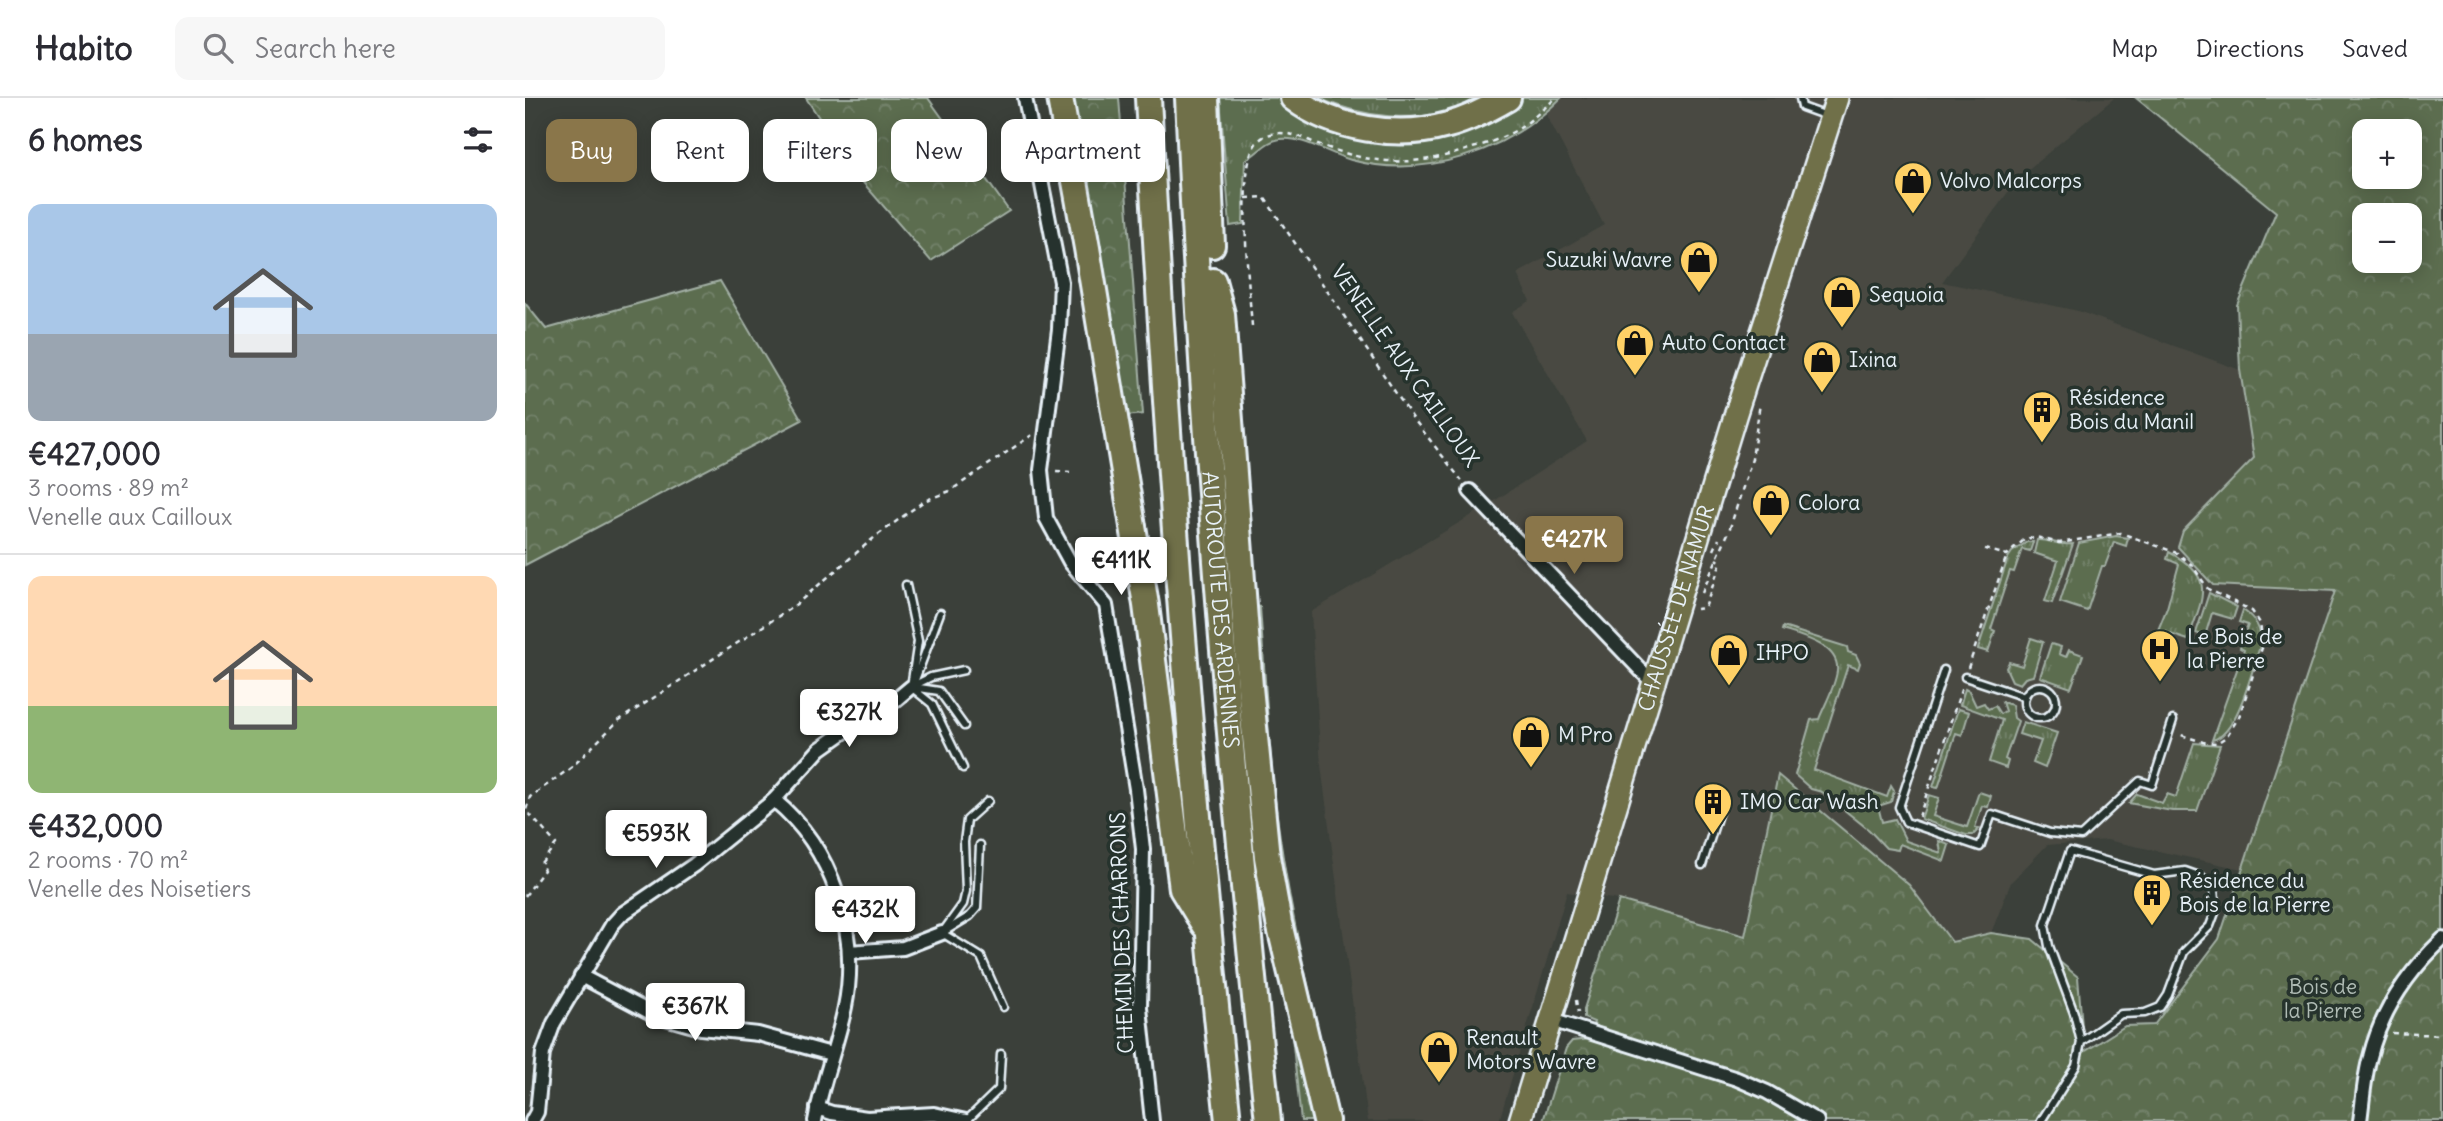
<!DOCTYPE html>
<html lang="en">
<head>
<meta charset="utf-8">
<style>
  body { margin:0; font-family:Delius,sans-serif; background:#f7f7f7; color:#2b2b33; height:100vh; display:flex; flex-direction:column; font-size:26px; white-space:nowrap }
  * { box-sizing:border-box; margin:0 }
  p { font-size:23px; color:#7c7c81 }
  .icon { flex:none; width:38px; height:38px; fill:none; stroke:currentColor; stroke-width:2; stroke-linecap:round; stroke-linejoin:round }
  .map { position:relative; flex:1; overflow:hidden }
  .details { display:flex; flex-direction:column; background:#fff; width:525px }
  .details>* { flex:none }
  .guide { position:absolute; left:21px; top:21px; width:665px; height:63px; display:flex; gap:14px }
  .fabs { position:absolute; left:1827px; top:21px; display:grid; gap:14px }
  .fabs a { display:grid; place-items:center; width:70px; height:70px; border-radius:14px; background:#fff; box-shadow:0 4px 18px #0003; font-size:35px }
  .price { position:absolute; translate:-50% -60px; padding:0 16px; border-radius:7px; background:#fff; color:#222; font-size:23px; line-height:46px; filter:drop-shadow(0 2px 4px #0008) }
  .price::after { content:''; position:absolute; left:50%; top:42px; width:21px; height:16px; margin-left:-10px; background:inherit; clip-path:polygon(0 0,100% 0,50% 100%) }
  .price.selected { background:#8a764a; color:#fff }
  ul { padding:0; list-style:none }
  li { display:grid; align-content:center; gap:14px; height:371px; padding:0 28px }
  li+li { border-top:2px solid #e1e1e2 }
  li span { display:grid; place-items:center; height:217px; border-radius:14px; color:#555 }
  li>.icon { margin-inline-start:auto }
  span .icon { width:126px; height:126px; fill:#fffc; stroke-width:1 }
  li b { font-size:30px }
  h2 { display:flex; justify-content:space-between; align-items:center; height:84px; padding:0 28px; font-size:30px }
  .chip { padding:0 24px; border-radius:14px; background:#fff; box-shadow:0 4px 18px #0003; font-size:24px; line-height:63px }
  .chip.selected { background:#8a764a; color:#fff }
  header { display:flex; align-items:center; gap:42px; box-sizing:border-box; height:98px; padding:0 35px; background:#fff; border-bottom:2px solid #e1e1e2 }
  header strong { font-size:33px }
  nav { display:flex; gap:38px; margin-inline-start:auto; font-size:24px }
  .search { width:490px; height:63px; background:#f7f7f7; display:flex; align-items:center; gap:18px; box-sizing:border-box; padding:0 24px; border-radius:14px; color:#7c7c81; font-size:26px }
  main { display:flex; flex:1; min-height:0 }
  .map>svg:first-child { display:block }
  .built { fill:#4a4a43 }
  .grass { fill:url(#grass-tufts); stroke:#a2afa4; stroke-width:2 }
  .forest { fill:url(#forest-crowns); stroke:#a2afa4; stroke-width:2; fill-rule:evenodd }
  .lines { fill:none; stroke-linecap:round; stroke-linejoin:round }
  .lane-casing { stroke:#e8f1f8; stroke-width:11 }
  .street-casing { stroke:#e8f1f8; stroke-width:18 }
  .primary-casing { stroke:#e8f1f8; stroke-width:26 }
  .highway-casing { stroke:#e8f1f8; stroke-width:30 }
  .path { stroke:#e8f1f8; stroke-width:2.5; stroke-dasharray:5 5; stroke-linecap:butt }
  .lane { stroke:#26332d; stroke-width:6 }
  .street { stroke:#26332d; stroke-width:12 }
  .primary { stroke:#70704a; stroke-width:21 }
  .highway { stroke:#70704a; stroke-width:24 }
  .labels { text-anchor:middle; stroke-width:7; stroke-linejoin:round; paint-order:stroke }
  .poi-label { font-size:21px; fill:#e8f1f8; stroke:#26332d; text-anchor:start }
  .street-label { font-size:21px; fill:#e8f1f8; stroke:#26332d }
  .park-label { font-size:21px; fill:#b0bcb5; stroke:#26332d }
</style>
</head>
<body>
<header>
<strong>Habito</strong>
<div class="search"><svg class="icon" aria-label="search" viewBox="0 0 24 24"><circle cx="10" cy="10" r="6"/><path d="M15 15l6 6"/></svg>Search here</div>
<nav><a>Map</a><a>Directions</a><a>Saved</a></nav>
</header>
<main>
<section class="details">
<h2>6 homes<svg class="icon" aria-label="filters" viewBox="0 0 24 24"><path d="M4 7h16M4 17h16"/><circle cx="9" cy="7" r="2"/><circle cx="15" cy="17" r="2"/></svg></h2>
<ul>
<li><span style="background:linear-gradient(#a9c7e8 60%,#9aa5b1 0)"><svg class="icon" aria-label="home" viewBox="0 0 24 24"><path d="M3 11l9-7 9 7M6 9v11h12V9"/></svg></span><div><b>€427,000</b><p>3 rooms · 89 m²</p><p>Venelle aux Cailloux</p></div></li>
<li><span style="background:linear-gradient(#ffd9b3 60%,#8fb573 0)"><svg class="icon" aria-label="home" viewBox="0 0 24 24"><path d="M3 11l9-7 9 7M6 9v11h12V9"/></svg></span><div><b>€432,000</b><p>2 rooms · 70 m²</p><p>Venelle des Noisetiers</p></div></li>
</ul>
</section>
<div class="map">
<svg width="1918" height="1023" viewBox="0 0 1918 1023">
  <defs>
    <pattern id="grass-tufts" width="24" height="20" patternUnits="userSpaceOnUse" patternTransform="scale(1.75)"><rect width="24" height="20" fill="#5c6d50"/><path d="M3 7l-1-3M5 7V3M7 7l1-3M15 17l-1-3M17 17v-4M19 17l1-3" fill="none" stroke="#73826a"/></pattern>
    <pattern id="forest-crowns" width="20" height="18" patternUnits="userSpaceOnUse" patternTransform="scale(1.75)"><rect width="20" height="18" fill="#5c6d50"/><path d="M2 6a3 3 0 1 1 6 0M12 15a3 3 0 1 1 6 0" fill="none" stroke="#73826a"/></pattern>
  </defs>
  <rect width="100%" height="100%" fill="#3b403a"/>
  <filter id="ink" filterUnits="userSpaceOnUse"><feTurbulence type="fractalNoise" baseFrequency=".0143" numOctaves="2"/><feDisplacementMap in="SourceGraphic" scale="14" xChannelSelector="R" yChannelSelector="G"/><feConvolveMatrix kernelMatrix="1 2 1 2 8 2 1 2 1" color-interpolation-filters="sRGB"/></filter>
  <g filter="url(#ink)">
    <!-- built -->
    <path class="built" d="M 1037,0 L 1589,0 L 1494,79 L 1417,184 L 1553,213 L 1715,272 L 1729,360 L 1658,433 L 1688,487 L 1810,493 L 1717,771 L 1582,742 L 1522,747 L 1486,784 L 1466,835 L 1427,845 L 1384,787 L 1220,839 L 1094,802 L 1042,794 L 974,1023 L 843,1023 L 796,667 L 786,514 L 957,411 L 1062,343 L 987,214 L 1005,203 L 992,176 L 1079,127 L 1021,16 Z"/>
    <!-- grass -->
    <g class="grass">
      <path d="M 695,0 L 753,0 L 759,5 L 833,37 L 994,0 L 1036,0 C 984,53 900,82 826,62 C 804,56 778,38 755,41 C 740,43 733,56 720,62 L 718,126 L 705,128 Z"/>
      <path d="M 793,0 L 954,0 C 904,28 844,22 793,0 Z"/>
      <path d="M 1591,438 L 1603,440 L 1601,448 L 1589,444 L 1580,468 L 1577,468 L 1562,513 L 1535,504 L 1554,445 Z"/>
      <path d="M 1512,442 C 1525,441 1532,448 1548,446 L 1527,505 L 1520,503 L 1533,463 L 1509,455 Z"/>
      <path d="M 1502,444 L 1508,444 L 1505,453 L 1497,451 L 1489,474 L 1485,473 L 1466,531 L 1470,533 L 1463,554 L 1453,551 L 1483,460 L 1487,454 Z"/>
      <path d="M 1644,454 C 1693,480 1677,500 1663,542 L 1633,532 L 1642,510 L 1654,466 L 1642,461 Z"/>
      <path d="M 1684,495 L 1712,509 L 1708,521 L 1687,515 L 1680,538 L 1671,535 Z"/>
      <path d="M 729,507 L 735,509 C 740,576 743,644 751,710 C 764,816 790,919 815,1023 L 807,1023 L 758,810 Z"/>
      <path d="M 1718,512 C 1731,521 1736,531 1736,545 C 1728,568 1713,638 1687,642 L 1719,552 L 1715,550 L 1723,527 L 1714,524 Z"/>
      <path d="M 1258,529 L 1322,549 L 1323,554 L 1331,557 L 1335,565 L 1333,571 L 1323,567 L 1289,672 L 1362,699 L 1366,688 L 1369,693 L 1366,704 L 1353,708 L 1357,724 L 1370,721 L 1381,743 L 1416,755 L 1414,743 L 1424,747 L 1419,763 L 1375,746 L 1373,752 L 1361,750 L 1344,732 L 1297,694 L 1286,691 L 1270,677 L 1286,622 L 1294,621 C 1300,606 1310,589 1312,573 C 1315,547 1275,538 1257,532 Z"/>
      <path d="M 1506,540 L 1518,544 L 1508,578 L 1500,580 L 1495,586 L 1487,583 L 1481,570 L 1484,564 L 1497,568 Z"/>
      <path d="M 1526,546 L 1536,549 L 1534,556 L 1541,559 L 1544,552 L 1558,557 L 1546,590 L 1515,579 Z"/>
      <path d="M 1440,591 L 1444,593 L 1451,608 L 1459,605 L 1463,611 L 1470,608 L 1475,616 L 1480,613 L 1477,604 L 1487,607 L 1489,620 L 1493,623 L 1480,661 L 1483,663 L 1481,670 L 1464,664 L 1477,622 L 1435,607 Z"/>
      <path d="M 1433,611 L 1444,614 L 1437,637 L 1431,635 L 1413,690 L 1408,689 Z"/>
      <path d="M 1498,624 L 1532,635 L 1520,670 L 1508,665 L 1516,643 L 1494,636 Z"/>
      <path d="M 1669,645 L 1695,647 L 1672,713 L 1647,713 L 1604,705 L 1612,696 L 1637,705 L 1642,696 L 1651,699 Z"/>
      <path d="M 1454,694 L 1466,698 L 1463,709 L 1457,708 L 1450,730 L 1454,731 L 1448,737 L 1441,737 L 1396,721 L 1404,697 L 1414,700 L 1408,718 L 1442,729 Z"/>
      <path d="M 767,938 L 788,1023 L 776,1023 Z"/>
    </g>
    <!-- forest -->
    <g class="forest">
      <path d="M 281,0 L 403,0 L 484,113 L 406,163 L 334,80 Z"/>
      <path d="M 545,0 L 594,0 L 618,316 L 601,318 Z"/>
      <path d="M 1611,0 L 1918,0 L 1918,1023 L 1018,1023 L 1041,950 L 1047,943 L 1064,941 L 1069,924 L 1059,920 L 1059,911 L 1094,802 L 1220,838 L 1253,677 L 1384,787 L 1427,844 L 1466,835 L 1507,841 L 1553,879 L 1559,954 L 1600,928 L 1629,927 L 1694,841 L 1810,493 L 1688,487 L 1653,449 L 1658,433 L 1729,360 L 1715,272 L 1712,207 L 1751,114 ZM 1839,33 L 1885,33 L 1885,79 L 1839,79 ZM 1839,117 L 1885,117 L 1885,163 L 1839,163 Z"/>
      <path d="M 195,183 L 277,322 L 0,467 L 0,205 L 21,231 Z"/>
    </g>
    <g class="lines">
      <defs>
        <g id="lane">
          <path d="M 1275,0 L 1277,9 L 1302,18"/>
          <path d="M 381,487 L 393,543 L 386,589"/>
          <path d="M 1419,572 L 1374,709 L 1381,724 L 1455,749 L 1467,716 L 1525,735 L 1556,738 L 1615,683 L 1627,687 L 1648,622"/>
          <path d="M 1440,579 L 1500,599"/>
          <path d="M 390,582 L 415,515"/>
          <path d="M 388,588 L 406,579 L 439,572"/>
          <circle cx="1515" cy="604" r="16"/>
          <path d="M 386,589 L 407,606 L 438,670"/>
          <path d="M 388,589 L 414,593 L 439,628"/>
          <path d="M 1177,767 L 1196,707"/>
          <path d="M 422,832 L 445,818 L 452,810 L 455,747"/>
          <path d="M 417,835 L 438,806 L 441,793 L 439,744 L 442,722 L 463,703"/>
          <path d="M 417,835 L 456,859 L 478,909"/>
          <path d="M 441,1023 L 474,991 L 476,956"/>
          <path d="M 1516,1023 L 1551,968 L 1556,944 L 1549,915 L 1524,848 L 1520,827 L 1545,753 L 1629,777 L 1660,773 L 1677,779 L 1689,792 L 1691,812 L 1685,828 L 1659,854 L 1643,897 L 1635,909 L 1620,915 L 1596,916 L 1556,944"/>
        </g>
        <g id="street">
          <path d="M 500,0 L 536,184 L 534,231 L 516,372 L 521,420 L 545,464 L 581,507 L 611,691 L 618,751 L 615,910 L 627,1023"/>
          <path d="M 945,393 L 1128,585"/>
          <path d="M 249,702 C 308,750 335,835 320,909 C 312,948 297,984 290,1023"/>
          <path d="M 324,854 L 378,850 L 417,835"/>
          <path d="M 56,878 L 130,917 L 176,930 L 233,936 L 306,956"/>
          <path d="M 1026,922 L 1212,981 L 1242,994 L 1292,1023"/>
          <path d="M 292,1010 L 307,1015 L 342,1020 L 409,1016 L 441,1023"/>
          <path d="M 7,1023 L 12,1014 L 18,955 L 29,925 L 87,827 L 97,816 L 169,767 L 232,716 L 249,702 L 295,651 L 326,629 L 361,610 L 386,589"/>
          <path d="M 1835,1023 C 1838,1002 1839,979 1845,959 C 1856,913 1884,873 1918,841"/>
        </g>
        <g id="primary">
          <path id="s1" d="M 995,1023 L 1210,318 L 1312,0"/>
        </g>
        <g id="highway">
          <path d="M 535,0 L 562,150 L 621,507 L 657,791 L 679,827"/>
          <path d="M 623,0 C 641,341 666,683 703,1023"/>
          <path id="s2" d="M 663,0 C 678,342 706,683 743,1023"/>
          <path d="M 681,0 L 687,147"/>
          <path d="M 768,0 C 809,32 874,41 923,27 C 945,21 964,11 983,0"/>
          <path d="M 688,183 L 697,216 L 725,589 L 742,759 L 754,825 L 801,1023"/>
        </g>
      </defs>
      <!-- lane casing -->
      <use href="#lane" class="lane-casing"/>
      <!-- street casing -->
      <use href="#street" class="street-casing"/>
      <!-- primary casing -->
      <use href="#primary" class="primary-casing"/>
      <!-- highway casing -->
      <use href="#highway" class="highway-casing"/>
      <!-- path -->
      <g class="path">
        <path d="M 721,100 L 739,99 L 887,319 L 937,383"/>
        <path d="M 727,228 C 724,191 712,75 730,47 C 742,29 767,35 783,42 C 841,66 884,71 944,51 C 962,46 983,38 998,28 C 1010,19 1020,9 1031,0"/>
        <path d="M 531,373 L 545,374"/>
        <path d="M 1460,451 L 1482,457 L 1500,441 L 1511,439 L 1534,445 L 1596,435 L 1652,455 L 1667,467 L 1683,491 L 1727,513 L 1735,525 L 1738,547 L 1714,619 L 1701,639 L 1692,645 L 1678,644 L 1653,636"/>
        <path d="M 1189,452 L 1194,441"/>
        <path d="M 1177,495 L 1204,433 L 1227,361 L 1235,305"/>
        <path d="M 1171,511 L 1180,510 L 1196,464 L 1192,461"/>
        <path d="M 1443,570 L 1482,457"/>
        <path d="M 1394,719 L 1437,589"/>
        <path d="M 0,798 L 19,772 L 16,765 L 31,746 L 1,712 L 5,699 L 47,669 L 93,623 L 269,508 L 350,439 L 399,403 L 425,393 L 507,337"/>
        <path d="M 1051,902 L 1053,915"/>
        <path d="M 1867,935 L 1918,937"/>
      </g>
      <!-- lane -->
      <use href="#lane" class="lane"/>
      <!-- street -->
      <use href="#street" class="street"/>
      <!-- primary -->
      <use href="#primary" class="primary"/>
      <!-- highway -->
      <use href="#highway" class="highway"/>
    </g>
  </g>
  <!-- icons -->
  <defs>
    <symbol id="shop-pin" viewBox="-11 -11 22 30"><path d="M0 17L-7.5 6A9.5 9.5 0 1 1 7.5 6Z" fill="#ffd166" stroke="#26332d"/><path d="M-5-2.5h2.3a2.7 3.5 0 0 1 5.4 0H5L5.5 6h-11ZM-1.5-2.5h3a1.5 2.3 0 0 0-3 0Z" fill="#111"/></symbol>
    <symbol id="building-pin" viewBox="-11 -11 22 30"><path d="M0 17L-7.5 6A9.5 9.5 0 1 1 7.5 6Z" fill="#ffd166" stroke="#26332d"/><path d="M-4-6H4V6H1V3H-1V6H-4ZM-2.5-4.3h1.7v1.8h-1.7ZM.8-4.3h1.7v1.8H.8ZM-2.5-1h1.7V.8h-1.7ZM.8-1h1.7V.8H.8Z" fill="#111"/></symbol>
    <symbol id="hospital-pin" viewBox="-11 -11 22 30"><path d="M0 17L-7.5 6A9.5 9.5 0 1 1 7.5 6Z" fill="#ffd166" stroke="#26332d"/><path d="M-5-5h3v3.5h4V-5h3V5h-3V1.5h-4V5h-3Z" fill="#111"/></symbol>
  </defs>
  <g fill-rule="evenodd">
    <use href="#shop-pin" x="1366" y="61" width="44" height="60"/>
    <use href="#shop-pin" x="1152" y="140" width="44" height="60"/>
    <use href="#shop-pin" x="1295" y="175" width="44" height="60"/>
    <use href="#shop-pin" x="1088" y="223" width="44" height="60"/>
    <use href="#shop-pin" x="1275" y="240" width="44" height="60"/>
    <use href="#building-pin" x="1495" y="290" width="44" height="60"/>
    <use href="#shop-pin" x="1224" y="383" width="44" height="60"/>
    <use href="#hospital-pin" x="1613" y="529" width="44" height="60"/>
    <use href="#shop-pin" x="1182" y="533" width="44" height="60"/>
    <use href="#shop-pin" x="984" y="615" width="44" height="60"/>
    <use href="#building-pin" x="1166" y="682" width="44" height="60"/>
    <use href="#building-pin" x="1605" y="773" width="44" height="60"/>
    <use href="#shop-pin" x="892" y="930" width="44" height="60"/>
  </g>
  <g class="labels">
    <!-- poi labels -->
    <g class="poi-label">
      <text x="1415" y="90">Volvo Malcorps</text>
      <text x="1147" y="169" text-anchor="end">Suzuki Wavre</text>
      <text x="1344" y="204">Sequoia</text>
      <text x="1137" y="252">Auto Contact</text>
      <text x="1324" y="269">Ixina</text>
      <text x="1544" y="307">Résidence<tspan x="1544" dy="24">Bois du Manil</tspan></text>
      <text x="1273" y="412">Colora</text>
      <text x="1662" y="546">Le Bois de<tspan x="1662" dy="24">la Pierre</tspan></text>
      <text x="1231" y="562">IHPO</text>
      <text x="1033" y="644">M Pro</text>
      <text x="1215" y="711">IMO Car Wash</text>
      <text x="1654" y="790">Résidence du<tspan x="1654" dy="24">Bois de la Pierre</tspan></text>
      <text x="941" y="947">Renault<tspan x="941" dy="24">Motors Wavre</tspan></text>
    </g>
    <!-- street labels -->
    <g class="street-label">
      <text transform="translate(880 268) rotate(55)" y="7">VENELLE AUX CAILLOUX</text>
      <text dy="7" stroke="none"><textPath href="#s1" startOffset="536">CHAUSSÉE DE NAMUR</textPath></text>
      <text dy="7" stroke="none"><textPath href="#s2" startOffset="513">AUTOROUTE DES ARDENNES</textPath></text>
      <text transform="translate(597 835) rotate(-92)" y="7">CHEMIN DES CHARRONS</text>
    </g>
    <!-- park labels -->
    <g class="park-label">
      <text x="1798" y="896">Bois de<tspan x="1798" dy="24">la Pierre</tspan></text>
    </g>
  </g>
</svg>
<div class="fabs">
<a>+</a>
<a>−</a>
</div>
<b class="price selected" style="left:1049px;top:478px">€427K</b>
<b class="price" style="left:596px;top:499px">€411K</b>
<b class="price" style="left:324px;top:651px">€327K</b>
<b class="price" style="left:131px;top:772px">€593K</b>
<b class="price" style="left:340px;top:848px">€432K</b>
<b class="price" style="left:170px;top:945px">€367K</b>
<div class="guide">
<a class="chip selected">Buy</a>
<a class="chip">Rent</a>
<a class="chip">Filters</a>
<a class="chip">New</a>
<a class="chip">Apartment</a>
</div>
</div>
</main>
</body>
</html>
